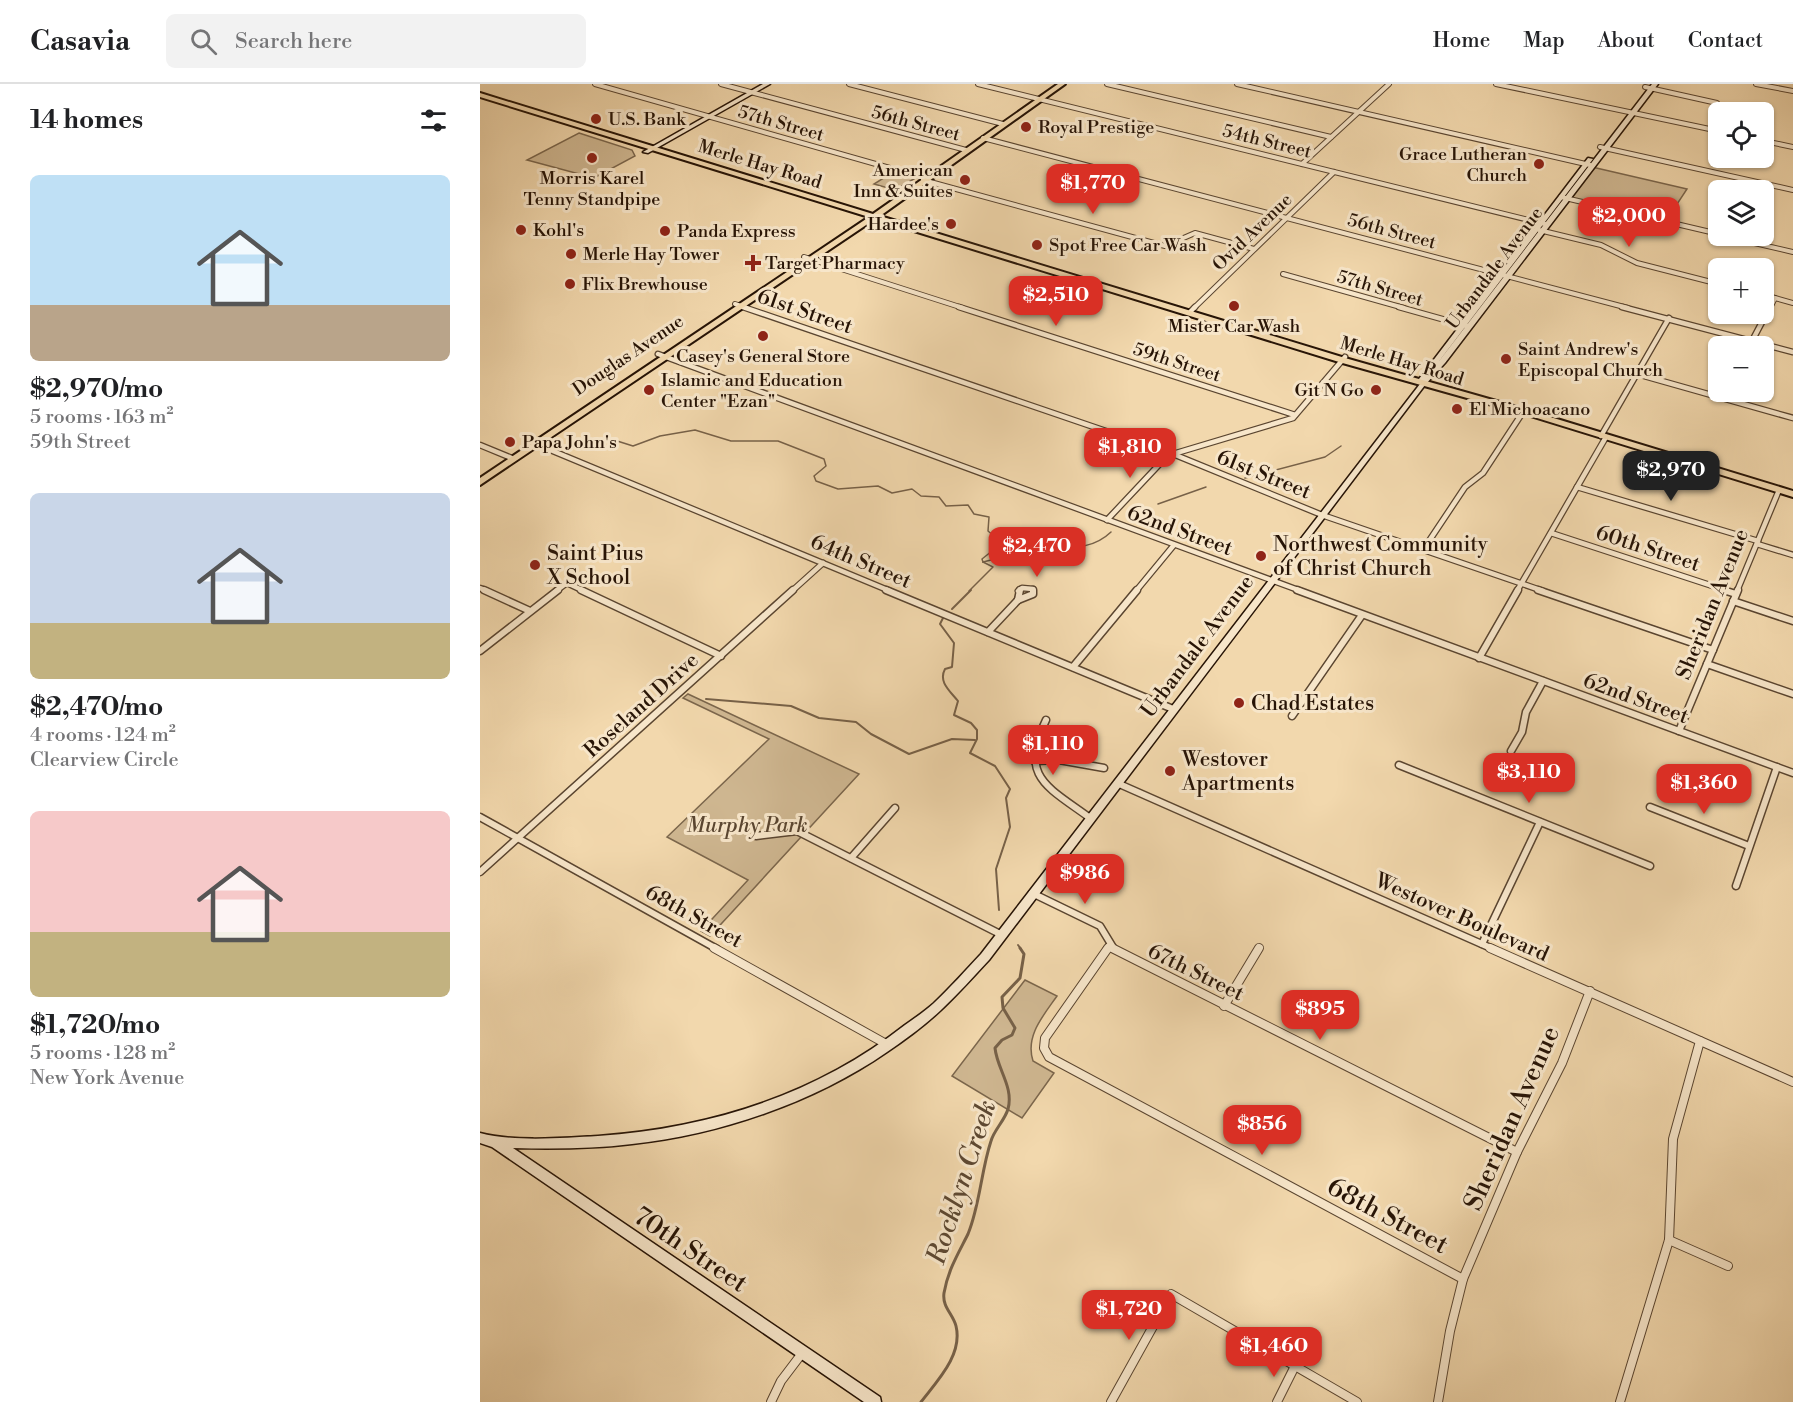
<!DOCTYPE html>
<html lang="en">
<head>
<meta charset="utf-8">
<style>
  body { margin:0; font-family:"Libre Bodoni",serif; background:#f2f2f2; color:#202124; height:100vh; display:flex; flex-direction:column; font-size:22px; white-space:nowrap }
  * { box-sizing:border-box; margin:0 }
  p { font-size:20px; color:#757577 }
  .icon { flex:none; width:33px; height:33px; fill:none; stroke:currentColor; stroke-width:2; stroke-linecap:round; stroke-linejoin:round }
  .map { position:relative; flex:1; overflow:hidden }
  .side { display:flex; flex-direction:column; background:#fff; width:480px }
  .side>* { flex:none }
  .controls { position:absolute; left:1228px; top:18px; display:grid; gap:12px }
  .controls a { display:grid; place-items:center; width:66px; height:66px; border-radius:9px; background:#fff; box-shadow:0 2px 4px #0004; font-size:30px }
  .price { position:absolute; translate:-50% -51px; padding:0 14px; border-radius:12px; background:#d93025; color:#fff; font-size:20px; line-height:39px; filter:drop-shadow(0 2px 3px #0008) }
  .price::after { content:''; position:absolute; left:50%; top:36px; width:18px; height:14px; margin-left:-9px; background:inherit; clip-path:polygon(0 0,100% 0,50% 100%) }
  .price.active { background:#222; color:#fff }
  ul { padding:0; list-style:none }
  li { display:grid; align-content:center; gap:12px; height:318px; padding:0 30px }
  li span { display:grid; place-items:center; height:186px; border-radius:9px; color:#555 }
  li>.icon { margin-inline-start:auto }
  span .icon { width:108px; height:108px; fill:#fffc; stroke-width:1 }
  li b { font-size:26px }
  h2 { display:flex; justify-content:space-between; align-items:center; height:72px; padding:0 30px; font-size:26px }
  header { display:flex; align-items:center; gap:36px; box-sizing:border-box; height:84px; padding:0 30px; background:#fff; border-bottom:2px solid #e0e0e0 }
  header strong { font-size:28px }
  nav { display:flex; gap:33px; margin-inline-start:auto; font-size:21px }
  .search { width:420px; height:54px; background:#f2f2f2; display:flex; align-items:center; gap:15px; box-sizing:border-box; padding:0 21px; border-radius:9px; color:#757577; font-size:22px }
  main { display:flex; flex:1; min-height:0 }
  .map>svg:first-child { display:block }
  .green { fill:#cfb791; stroke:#7b664c; stroke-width:1.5 }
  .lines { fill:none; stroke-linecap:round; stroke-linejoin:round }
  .stream-far2 { stroke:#776148; stroke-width:1.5 }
  .stream-far1 { stroke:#776148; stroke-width:2 }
  .stream { stroke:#776148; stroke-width:3 }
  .street-far3-casing { stroke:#5a4530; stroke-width:6 }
  .street-far2-casing { stroke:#5a4530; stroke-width:7 }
  .street-far1-casing { stroke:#5a4530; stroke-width:9 }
  .street-casing { stroke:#5a4530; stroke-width:10 }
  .secondary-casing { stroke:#271406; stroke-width:3 }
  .primary-casing { stroke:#271406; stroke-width:4 }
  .street-far3 { stroke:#f7e6ca; stroke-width:4 }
  .street-far2 { stroke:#f7e6ca; stroke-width:4.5 }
  .street-far1 { stroke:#f7e6ca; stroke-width:6 }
  .street { stroke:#f7e6ca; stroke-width:8 }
  .secondary { fill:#f7e6ca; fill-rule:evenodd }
  .primary { fill:#f2d8ad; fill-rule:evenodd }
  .poi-dot { fill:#8f2418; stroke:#f7e6ca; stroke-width:2 }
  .labels { text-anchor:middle; stroke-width:6; stroke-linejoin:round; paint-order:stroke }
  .far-poi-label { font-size:18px; fill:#271406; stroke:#f7e6ca; text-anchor:start }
  .far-street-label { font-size:18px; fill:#271406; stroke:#f7e6ca }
  .street-label { font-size:21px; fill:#271406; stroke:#f7e6ca }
  .poi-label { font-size:21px; fill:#271406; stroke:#f7e6ca; text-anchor:start }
  .park-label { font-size:21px; font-style:italic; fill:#594530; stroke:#f7e6ca }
  .near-street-label { font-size:26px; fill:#271406; stroke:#f7e6ca }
  .near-water-label { font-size:27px; font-style:italic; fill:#5d4832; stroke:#f7e6ca }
</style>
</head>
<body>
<header>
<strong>Casavia</strong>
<div class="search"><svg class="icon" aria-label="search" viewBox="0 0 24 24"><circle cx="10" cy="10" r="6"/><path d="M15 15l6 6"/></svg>Search here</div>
<nav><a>Home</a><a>Map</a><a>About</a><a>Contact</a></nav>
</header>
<main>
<section class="side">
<h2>14 homes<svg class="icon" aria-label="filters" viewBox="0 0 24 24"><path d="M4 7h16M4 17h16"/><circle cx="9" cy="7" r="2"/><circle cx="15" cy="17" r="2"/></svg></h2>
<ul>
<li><span style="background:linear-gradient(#bfe0f5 70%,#b9a48a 0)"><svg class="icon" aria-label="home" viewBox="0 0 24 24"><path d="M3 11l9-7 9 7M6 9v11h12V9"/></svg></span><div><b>$2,970/mo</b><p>5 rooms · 163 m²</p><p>59th Street</p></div></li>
<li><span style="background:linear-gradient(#c9d6e8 70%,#c2b280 0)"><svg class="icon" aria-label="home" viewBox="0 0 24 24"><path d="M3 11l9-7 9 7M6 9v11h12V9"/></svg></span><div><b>$2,470/mo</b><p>4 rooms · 124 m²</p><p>Clearview Circle</p></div></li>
<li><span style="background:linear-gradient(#f6c9c9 65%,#c2b280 0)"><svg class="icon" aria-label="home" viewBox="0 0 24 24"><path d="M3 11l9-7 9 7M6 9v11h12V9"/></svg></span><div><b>$1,720/mo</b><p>5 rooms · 128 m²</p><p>New York Avenue</p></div></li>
</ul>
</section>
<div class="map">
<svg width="1313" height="1318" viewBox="0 0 1313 1318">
  <rect width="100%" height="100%" fill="#f2d8ad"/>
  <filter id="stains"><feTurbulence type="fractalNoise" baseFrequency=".00333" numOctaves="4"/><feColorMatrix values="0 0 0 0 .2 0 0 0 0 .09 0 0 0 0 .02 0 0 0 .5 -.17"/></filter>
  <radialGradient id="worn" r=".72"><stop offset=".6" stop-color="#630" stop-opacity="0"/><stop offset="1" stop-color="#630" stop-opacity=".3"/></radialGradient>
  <!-- green -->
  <g class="green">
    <path d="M 99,49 L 152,66 L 155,72 L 114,94 L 47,76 Z"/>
    <path d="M 1112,83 L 1207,105 L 1186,137 L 1089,114 Z"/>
    <path d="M 413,88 L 434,95 L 415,106 L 394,100 Z"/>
    <path d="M 208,610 L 379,690 L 230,852 L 221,847 L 268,796 L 187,753 L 289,655 L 203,614 Z"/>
    <path d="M 545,896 L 577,912 C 563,932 545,952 553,977 L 574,989 L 542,1034 L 472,992 Z"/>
  </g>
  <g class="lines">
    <!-- stream-far2 -->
    <g class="stream-far2">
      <path d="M 134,356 L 153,362 L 180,352 L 215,346 L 251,357 L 298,357 L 344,375 L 346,382 L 334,392 L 336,397 L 358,405 L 398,402 L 412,409 L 432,405 L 441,412 L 459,413 L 466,422 L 488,421 L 494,430 L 509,433 L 508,447 L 522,459 L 502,475 L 503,478"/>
      <path d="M 765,394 L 845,373 L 861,362"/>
      <path d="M 678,420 L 726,403"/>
      <path d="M 503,478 C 519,475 533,467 549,465 C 579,460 607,471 631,448"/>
      <path d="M 489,507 L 513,483 L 503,478"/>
    </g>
    <!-- stream-far1 -->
    <g class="stream-far1">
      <path d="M 472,525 L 491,506"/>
      <path d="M 463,534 L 460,540 L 474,559 L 472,583 L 465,585 C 458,598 470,607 478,617 L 474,631 L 491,639 L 497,646 L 497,655 L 490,669 L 515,682 L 530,705 L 526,714 L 530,743 L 516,785 L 519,826"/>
      <path d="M 226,615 L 311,622 L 339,634 L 376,638 L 391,650 L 429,670 L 472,655 L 495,656"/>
      <path d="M 538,861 L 541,865"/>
    </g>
    <!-- stream -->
    <path class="stream" d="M 441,1318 C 457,1297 483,1271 476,1242 C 473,1230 462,1223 464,1209 C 468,1186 478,1170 488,1150 C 500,1121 501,1087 511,1057 C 514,1046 525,1036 528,1025 C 534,1003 517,985 515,964 L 522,956 L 532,951 L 535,944 L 523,924 L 522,913 L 540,894 L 544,870 L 540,864"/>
    <defs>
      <g id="street-far3">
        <path d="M 115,0 L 445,94"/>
        <path d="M 241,0 L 486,66"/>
        <path d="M 369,0 L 523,40"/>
        <path d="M 498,0 L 1065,140"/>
        <path d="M 627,0 L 851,53"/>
        <path d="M 757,0 L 1110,81"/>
        <path d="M 1016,0 L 1239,47"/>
        <path d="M 1276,0 L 1313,7"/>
        <path d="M 1165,3 L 1237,19"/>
        <path d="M 503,54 L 1148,224"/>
        <path d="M 1284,57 L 1313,63"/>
        <path d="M 1120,63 L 1313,106"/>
        <path d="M 822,80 L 909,0"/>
        <path d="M 443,96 L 685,162 L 715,149 L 774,165"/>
        <path d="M 1081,113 L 1239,150"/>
        <path d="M 1059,146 L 1121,161 L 1157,179 L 1239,200"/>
        <path d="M 1244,152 L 1313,168"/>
        <path d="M 324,173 L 483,224"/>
        <path d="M 803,190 L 924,224"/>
        <path d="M 1284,211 L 1313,219"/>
        <path d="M 255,220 L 267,224"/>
        <path d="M 714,224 L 854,88"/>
        <path d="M 1290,224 L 1295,214"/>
      </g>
      <g id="street-far2">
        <path d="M 263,223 L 693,370 L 842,431 L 1063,507"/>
        <path d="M 479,223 L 815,331"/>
        <path d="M 919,223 L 987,242"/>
        <path d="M 1142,223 L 1313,268"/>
        <path d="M 710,228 L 715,223"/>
        <path d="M 1272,257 L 1290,223"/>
        <path d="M 178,270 L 821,507"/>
        <path d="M 1157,290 L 1313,334"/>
        <path d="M 1121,352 L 1189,234"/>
        <path d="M 56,360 L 410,507"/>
        <path d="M 0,361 L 34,375"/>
        <path d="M 693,370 L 813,334 L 865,273"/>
        <path d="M 1097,403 L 1278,457"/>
        <path d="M 627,436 L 690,369"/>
        <path d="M 1071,449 L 1248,507"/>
        <path d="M 1277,460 L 1313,471"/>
        <path d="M 943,466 L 985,403 L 1003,389 L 1043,328"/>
        <path d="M 0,504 L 7,507"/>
        <path d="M 76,507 L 87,499 L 104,507"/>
        <path d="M 312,507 L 343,479"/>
        <path d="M 538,507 L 542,504 L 553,505 L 553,507"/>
        <path d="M 656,507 L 694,461"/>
        <path d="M 1037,507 L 1126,353"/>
        <path d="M 1257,507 L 1299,406"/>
      </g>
      <g id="street-far1">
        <path d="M 4,506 L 50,527"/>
        <path d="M 101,506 L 241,572"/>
        <path d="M 406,506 L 693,625"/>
        <path d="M 817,506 L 1313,689"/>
        <path d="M 1058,506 L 1233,566"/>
        <path d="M 1243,506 L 1256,510"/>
        <path d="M 538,516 L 540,506"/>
        <path d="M 538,516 L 553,510 L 553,506"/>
        <path d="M 1253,517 L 1313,537"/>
        <path d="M 508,548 L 538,516"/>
        <path d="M 0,567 L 78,506"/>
        <path d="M 999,574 L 1038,506"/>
        <path d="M 1227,580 L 1313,610"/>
        <path d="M 593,583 L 657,506"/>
        <path d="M 812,632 L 882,531"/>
        <path d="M 566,636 C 538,693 568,703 610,734"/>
        <path d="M 1199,647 L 1258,506"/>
        <path d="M 1031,667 L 1042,648 L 1046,628 L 1063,597"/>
        <path d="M 554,677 L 579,676 L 624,684"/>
        <path d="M 919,681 L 1170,782"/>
        <path d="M 637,699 L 1013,865"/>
        <path d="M 1170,723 L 1269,762"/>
        <path d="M 0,733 L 237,865"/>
        <path d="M 276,752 L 317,747 L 522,851"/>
        <path d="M 371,774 L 415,724"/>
        <path d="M 0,788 L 313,506"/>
        <path d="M 1256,802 L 1297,683"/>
        <path d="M 552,809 L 620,842 L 634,865"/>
        <path d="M 1002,860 L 1060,738"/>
        <path d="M 627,865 L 630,861"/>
      </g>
      <g id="street">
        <path d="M 234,864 L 408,961"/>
        <path d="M 628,864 L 565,954 L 564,964 L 569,973 L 983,1195"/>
        <path d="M 632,864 L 1037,1068"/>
        <path d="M 1010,864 L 1313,998"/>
        <path d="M 744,922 L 779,864"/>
        <path d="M 1189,1156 L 1248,1182"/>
        <path d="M 291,1318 L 301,1297 L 323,1268"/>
        <path d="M 631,1318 L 691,1210 L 877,1318"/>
        <path d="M 797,1318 L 815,1282"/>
        <path d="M 958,1318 L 970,1247 L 983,1195 L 1037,1068 L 1082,979 L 1110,907"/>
        <path d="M 1140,1318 L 1189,1156 L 1193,1055 L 1220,957"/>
      </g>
      <g id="secondary">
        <path d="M 283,0 L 290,0 L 168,69 L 163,68 Z"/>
        <path d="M 1172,0 L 1178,0 L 965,279 L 945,301 L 845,433 L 509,876 C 493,893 478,910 461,926 C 446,940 425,956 407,968 C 335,1018 239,1051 152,1060 C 112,1065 73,1065 33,1064 L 400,1313 L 401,1318 L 384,1318 L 12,1063 L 0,1059 L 0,1049 C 34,1058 82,1054 118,1052 C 230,1044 336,1011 425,941 C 435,934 445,927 454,919 C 470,904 486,886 501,870 L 940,300 L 938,296 L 939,295 L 1108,74 L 1113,75 L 953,285 Z"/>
      </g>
      <path id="primary" d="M 578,0 L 585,0 L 400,132 L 865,274 L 1041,324 L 1313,407 L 1313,413 L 1044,330 L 859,278 L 395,135 L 0,401 L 0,394 L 389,133 L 0,13 L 0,9 L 393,130 Z"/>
    </defs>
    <!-- street-far3 casing -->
    <use href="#street-far3" class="street-far3-casing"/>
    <!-- street-far2 casing -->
    <use href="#street-far2" class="street-far2-casing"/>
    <!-- street-far1 casing -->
    <use href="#street-far1" class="street-far1-casing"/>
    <!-- street casing -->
    <use href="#street" class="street-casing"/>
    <!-- secondary casing -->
    <use href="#secondary" class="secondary-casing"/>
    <!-- primary casing -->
    <use href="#primary" class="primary-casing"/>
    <!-- street-far3 -->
    <use href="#street-far3" class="street-far3"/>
    <!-- street-far2 -->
    <use href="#street-far2" class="street-far2"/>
    <!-- street-far1 -->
    <use href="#street-far1" class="street-far1"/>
    <!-- street -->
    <use href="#street" class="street"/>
    <!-- secondary -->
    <use href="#secondary" class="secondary"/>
    <!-- primary -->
    <use href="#primary" class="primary"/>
  </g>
  <!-- markers -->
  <g class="poi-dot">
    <circle cx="116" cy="35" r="6"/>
    <circle cx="546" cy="43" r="6"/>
    <circle cx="112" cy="74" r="6"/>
    <circle cx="1059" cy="80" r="6"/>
    <circle cx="485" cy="96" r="6"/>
    <circle cx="471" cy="140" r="6"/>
    <circle cx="41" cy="146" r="6"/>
    <circle cx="185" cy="147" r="6"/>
    <circle cx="557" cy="161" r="6"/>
    <circle cx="91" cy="170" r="6"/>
    <path d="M270 170h6v6h6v6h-6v6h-6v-6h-6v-6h6z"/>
    <circle cx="90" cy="200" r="6"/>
    <circle cx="754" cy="222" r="6"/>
    <circle cx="283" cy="252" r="6"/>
    <circle cx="1026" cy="275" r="6"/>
    <circle cx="169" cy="306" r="6"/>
    <circle cx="896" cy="306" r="6"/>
    <circle cx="977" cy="325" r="6"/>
    <circle cx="30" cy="358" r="6"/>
    <circle cx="781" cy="472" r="6"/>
    <circle cx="55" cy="481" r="6"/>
    <circle cx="759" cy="619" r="6"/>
    <circle cx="690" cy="687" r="6"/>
  </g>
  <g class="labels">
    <!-- far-poi labels -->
    <g class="far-poi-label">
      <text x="128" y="41">U.S. Bank</text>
      <text x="558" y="49">Royal Prestige</text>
      <text x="1047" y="76" text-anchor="end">Grace Lutheran<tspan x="1047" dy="21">Church</tspan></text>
      <text x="473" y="92" text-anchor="end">American<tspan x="473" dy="21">Inn &amp; Suites</tspan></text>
      <text x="112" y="100" text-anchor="middle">Morris Karel<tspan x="112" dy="21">Tenny Standpipe</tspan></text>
      <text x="459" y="146" text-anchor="end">Hardee's</text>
      <text x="53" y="152">Kohl's</text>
      <text x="197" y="153">Panda Express</text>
      <text x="569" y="167">Spot Free Car Wash</text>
      <text x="103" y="176">Merle Hay Tower</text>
      <text x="285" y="185">Target Pharmacy</text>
      <text x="102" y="206">Flix Brewhouse</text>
      <text x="754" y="248" text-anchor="middle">Mister Car Wash</text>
      <text x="1038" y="271">Saint Andrew's<tspan x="1038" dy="21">Episcopal Church</tspan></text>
      <text x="283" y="278" text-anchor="middle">Casey's General Store</text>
      <text x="181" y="302">Islamic and Education<tspan x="181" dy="21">Center "Ezan"</tspan></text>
      <text x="884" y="312" text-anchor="end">Git N Go</text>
      <text x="989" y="331">El Michoacano</text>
      <text x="42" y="364">Papa John's</text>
    </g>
    <!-- far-street labels -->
    <g class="far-street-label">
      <text transform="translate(301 39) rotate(16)" y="6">57th Street</text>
      <text transform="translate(436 39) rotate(15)" y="6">56th Street</text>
      <text transform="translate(787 57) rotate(14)" y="6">54th Street</text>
      <text transform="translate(280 80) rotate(17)" y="6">Merle Hay Road</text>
      <text transform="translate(912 147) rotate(15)" y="6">56th Street</text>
      <text transform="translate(772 148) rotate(-44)" y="6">Ovid Avenue</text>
      <text transform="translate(1014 184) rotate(-53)" y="6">Urbandale Avenue</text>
      <text transform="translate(900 204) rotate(16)" y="6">57th Street</text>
      <text transform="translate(148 271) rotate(-34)" y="6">Douglas Avenue</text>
      <text transform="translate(922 277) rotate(17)" y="6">Merle Hay Road</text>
      <text transform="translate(697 278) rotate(18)" y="6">59th Street</text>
    </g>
    <!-- street labels -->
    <g class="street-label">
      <text transform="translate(325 227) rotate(19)" y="7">61st Street</text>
      <text transform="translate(784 390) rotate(22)" y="7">61st Street</text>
      <text transform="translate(700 446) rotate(20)" y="7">62nd Street</text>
      <text transform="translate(1168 464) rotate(18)" y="7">60th Street</text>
      <text transform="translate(381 477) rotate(23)" y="7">64th Street</text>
      <text transform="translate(1232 520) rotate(-68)" y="7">Sheridan Avenue</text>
      <text transform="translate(717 562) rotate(-53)" y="7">Urbandale Avenue</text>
      <text transform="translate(1156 614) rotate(20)" y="7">62nd Street</text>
      <text transform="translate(161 621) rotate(-42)" y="7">Roseland Drive</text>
      <text transform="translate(214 832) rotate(29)" y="7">68th Street</text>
      <text transform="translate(982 833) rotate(24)" y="7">Westover Boulevard</text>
      <text transform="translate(716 888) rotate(26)" y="7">67th Street</text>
    </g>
    <!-- poi labels -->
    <g class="poi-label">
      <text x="793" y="467">Northwest Community<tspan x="793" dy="24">of Christ Church</tspan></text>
      <text x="67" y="476">Saint Pius<tspan x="67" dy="24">X School</tspan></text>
      <text x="771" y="626">Chad Estates</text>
      <text x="702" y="682">Westover<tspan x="702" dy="24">Apartments</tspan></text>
    </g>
    <!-- park labels -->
    <g class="park-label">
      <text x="267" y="748">Murphy Park</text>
    </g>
    <!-- near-street labels -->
    <g class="near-street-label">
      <text transform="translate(1031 1034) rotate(-66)" y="9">Sheridan Avenue</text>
      <text transform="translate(908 1131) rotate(28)" y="9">68th Street</text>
      <text transform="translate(211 1165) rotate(34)" y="9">70th Street</text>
    </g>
    <!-- near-water labels -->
    <g class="near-water-label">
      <text transform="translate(481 1098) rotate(-72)" y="9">Rocklyn Creek</text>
    </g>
  </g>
  <rect width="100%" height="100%" filter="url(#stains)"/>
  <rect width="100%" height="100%" fill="url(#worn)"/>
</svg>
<div class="controls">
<a><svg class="icon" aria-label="locate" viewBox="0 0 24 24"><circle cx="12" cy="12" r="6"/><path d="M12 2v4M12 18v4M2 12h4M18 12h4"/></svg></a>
<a><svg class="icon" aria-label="layers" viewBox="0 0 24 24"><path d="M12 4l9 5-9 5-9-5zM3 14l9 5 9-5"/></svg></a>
<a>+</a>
<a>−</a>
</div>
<b class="price" style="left:613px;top:131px">$1,770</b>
<b class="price" style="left:1149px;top:164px">$2,000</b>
<b class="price" style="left:576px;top:243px">$2,510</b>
<b class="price" style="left:650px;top:395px">$1,810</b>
<b class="price active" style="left:1191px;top:418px">$2,970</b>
<b class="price" style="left:557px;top:494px">$2,470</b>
<b class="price" style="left:573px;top:692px">$1,110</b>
<b class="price" style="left:1049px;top:720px">$3,110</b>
<b class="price" style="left:1224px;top:731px">$1,360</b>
<b class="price" style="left:605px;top:821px">$986</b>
<b class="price" style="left:840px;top:957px">$895</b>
<b class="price" style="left:782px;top:1072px">$856</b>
<b class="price" style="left:649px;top:1257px">$1,720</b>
<b class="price" style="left:794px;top:1294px">$1,460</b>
</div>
</main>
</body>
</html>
